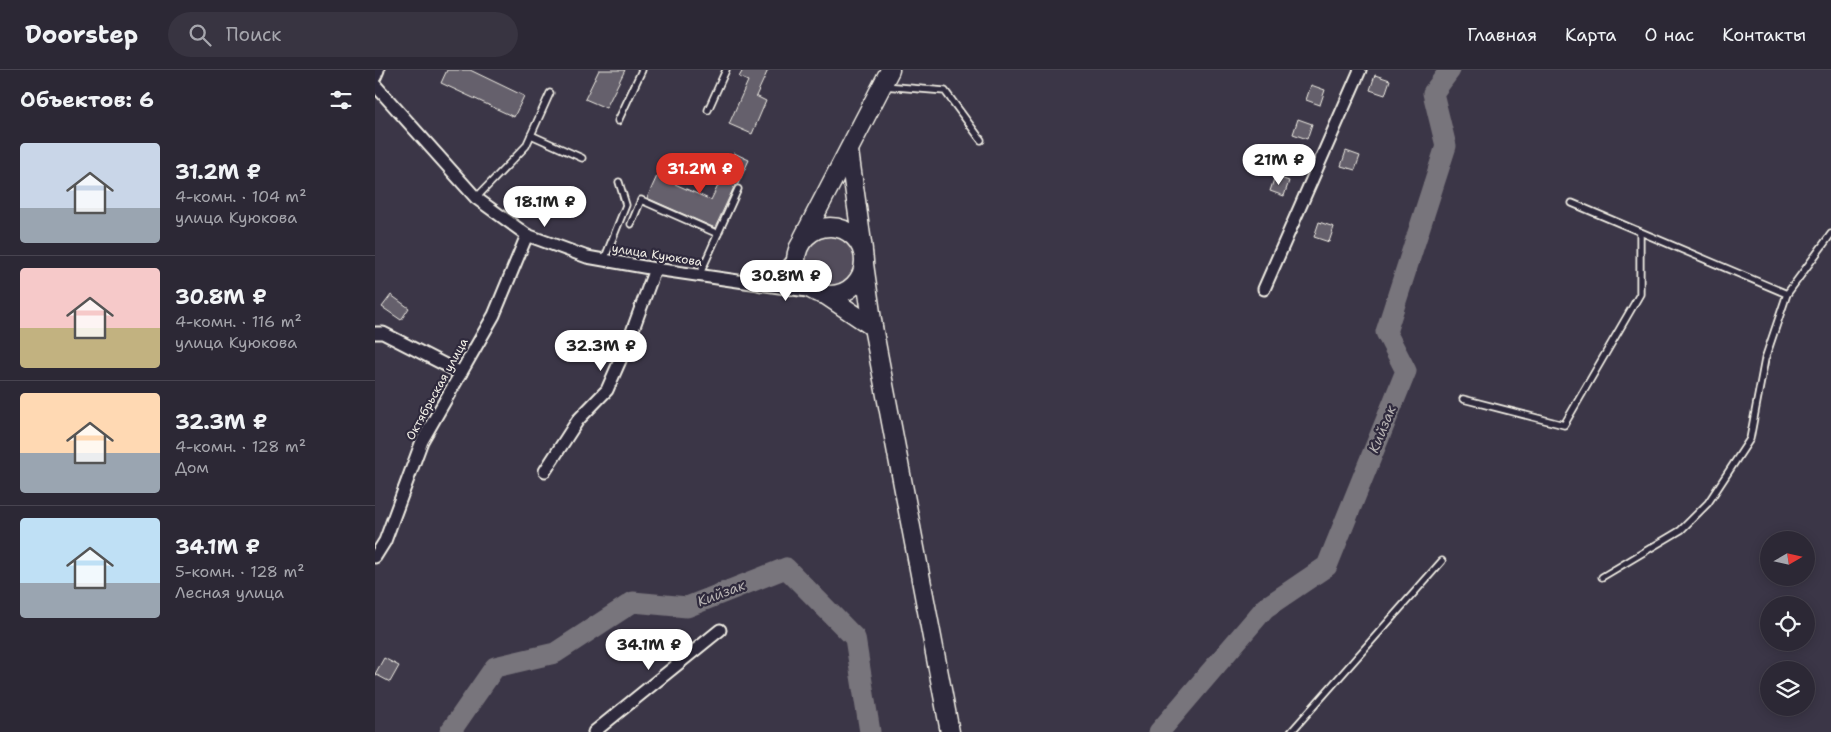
<!DOCTYPE html>
<html lang="ru">
<head>
<meta charset="utf-8">
<style>
  body { margin:0; font-family:"Shantell Sans",sans-serif; background:#383441; color:#f1f3f6; height:100vh; display:flex; flex-direction:column; font-size:19px; white-space:nowrap }
  * { box-sizing:border-box; margin:0 }
  p { font-size:16px; color:#a6a6ad }
  .icon { flex:none; width:28px; height:28px; fill:none; stroke:currentColor; stroke-width:2; stroke-linecap:round; stroke-linejoin:round }
  .map { position:relative; flex:1; overflow:hidden }
  .drawer { display:flex; flex-direction:column; background:#2c2835; width:375px }
  .drawer>* { flex:none }
  .needle { width:32px; rotate:81deg }
  .buttons { position:absolute; left:1385px; top:461px; display:grid; gap:10px }
  .buttons a { display:grid; place-items:center; width:55px; height:55px; border-radius:50%; background:#2c2835; box-shadow:0 2px 12px #0003,0 0 0 1px #484450; font-size:25px }
  .price { position:absolute; translate:-50% -42px; padding:0 11px; border-radius:18px; background:#fff; color:#222; font-size:16px; line-height:32px; filter:drop-shadow(0 1px 2px #0008) }
  .price::after { content:''; position:absolute; left:50%; top:30px; width:15px; height:11px; margin-left:-8px; background:inherit; clip-path:polygon(0 0,100% 0,50% 100%) }
  .price.active { background:#d93025; color:#fff }
  ul { padding:0; list-style:none }
  li { display:flex; align-items:center; gap:15px; height:125px; padding:0 20px }
  li+li { border-top:1px solid #484450 }
  li span { display:grid; place-items:center; flex:none; width:140px; height:100px; border-radius:5px; color:#555 }
  li>.icon { margin-inline-start:auto }
  span .icon { width:60px; height:60px; fill:#fffc; stroke-width:1 }
  li b { font-size:21px }
  h2 { display:flex; justify-content:space-between; align-items:center; height:60px; padding:0 20px; font-size:21px }
  header { display:flex; align-items:center; gap:30px; box-sizing:border-box; height:70px; padding:0 25px; background:#2c2835; border-bottom:1px solid #484450 }
  header strong { font-size:24px }
  nav { display:flex; gap:28px; margin-inline-start:auto; font-size:18px }
  .search { width:350px; height:45px; background:#383441; display:flex; align-items:center; gap:12px; box-sizing:border-box; padding:0 18px; border-radius:28px; color:#a6a6ad; font-size:19px }
  main { display:flex; flex:1; min-height:0 }
  .map>svg:first-child { display:block }
  .green { fill:#534e5c; stroke:#a4a0a2 }
  .lines { fill:none; stroke-linecap:round; stroke-linejoin:round }
  .river { stroke:#78747b; stroke-width:21 }
  .building { fill:#65616c; stroke:#f4f1e8 }
  .service-casing { stroke:#f4f1e8; stroke-width:9 }
  .minor-casing { stroke:#f4f1e8; stroke-width:15 }
  .primary-casing { stroke:#f4f1e8; stroke-width:21 }
  .service { stroke:#2f2a3d; stroke-width:5.5 }
  .minor { stroke:#2f2a3d; stroke-width:11 }
  .primary { stroke:#2f2a3d; stroke-width:18 }
  .labels { text-anchor:middle; stroke-width:4.5; stroke-linejoin:round; paint-order:stroke }
  .street-label { font-size:12px; fill:#f4f1e8; stroke:#2f2a3d }
  .water-label { font-size:14px; font-style:italic; fill:#b6b2b2; stroke:#2f2a3d }
</style>
</head>
<body>
<header>
<strong>Doorstep</strong>
<div class="search"><svg class="icon" aria-label="search" viewBox="0 0 24 24"><circle cx="10" cy="10" r="6"/><path d="M15 15l6 6"/></svg>Поиск</div>
<nav><a>Главная</a><a>Карта</a><a>О нас</a><a>Контакты</a></nav>
</header>
<main>
<section class="drawer">
<h2>Объектов: 6<svg class="icon" aria-label="filters" viewBox="0 0 24 24"><path d="M4 7h16M4 17h16"/><circle cx="9" cy="7" r="2"/><circle cx="15" cy="17" r="2"/></svg></h2>
<ul>
<li><span style="background:linear-gradient(#c9d6e8 65%,#9aa5b1 0)"><svg class="icon" aria-label="home" viewBox="0 0 24 24"><path d="M3 11l9-7 9 7M6 9v11h12V9"/></svg></span><div><b>31.2M ₽</b><p>4-комн. · 104 m²</p><p>улица Куюкова</p></div></li>
<li><span style="background:linear-gradient(#f6c9c9 60%,#c2b280 0)"><svg class="icon" aria-label="home" viewBox="0 0 24 24"><path d="M3 11l9-7 9 7M6 9v11h12V9"/></svg></span><div><b>30.8M ₽</b><p>4-комн. · 116 m²</p><p>улица Куюкова</p></div></li>
<li><span style="background:linear-gradient(#ffd9b3 60%,#9aa5b1 0)"><svg class="icon" aria-label="home" viewBox="0 0 24 24"><path d="M3 11l9-7 9 7M6 9v11h12V9"/></svg></span><div><b>32.3M ₽</b><p>4-комн. · 128 m²</p><p>Дом</p></div></li>
<li><span style="background:linear-gradient(#bfe0f5 65%,#9aa5b1 0)"><svg class="icon" aria-label="home" viewBox="0 0 24 24"><path d="M3 11l9-7 9 7M6 9v11h12V9"/></svg></span><div><b>34.1M ₽</b><p>5-комн. · 128 m²</p><p>Лесная улица</p></div></li>
</ul>
</section>
<div class="map">
<svg width="1456" height="662" viewBox="0 0 1456 662">
  <rect width="100%" height="100%" fill="#3b3647"/>
  <filter id="ink" filterUnits="userSpaceOnUse"><feTurbulence type="fractalNoise" baseFrequency=".02" numOctaves="2"/><feDisplacementMap in="SourceGraphic" scale="10" xChannelSelector="R" yChannelSelector="G"/><feConvolveMatrix kernelMatrix="1 2 1 2 8 2 1 2 1" color-interpolation-filters="sRGB"/></filter>
  <g filter="url(#ink)">
    <!-- green -->
    <circle class="green" cx="455" cy="190" r="26"/>
    <g class="lines">
      <!-- river -->
      <g class="river">
        <path d="M 75,662 L 120,597 L 180,583 L 258,532 L 312,537 L 411,498 L 480,568 L 495,662"/>
        <path d="M 784,662 L 890,538 L 952,496 L 1031,301 L 1011,262 L 1071,76 L 1058,23 L 1075,0"/>
      </g>
    </g>
    <!-- building -->
    <g class="building">
      <path d="M 72,0 L 95,0 L 149,26 L 139,47 L 66,13 Z"/>
      <path d="M 224,0 L 250,0 L 231,38 L 210,29 Z"/>
      <path d="M 368,0 L 393,0 L 381,26 L 391,31 L 377,64 L 354,54 L 373,11 L 364,7 Z"/>
      <path d="M 1000,5 L 1015,10 L 1010,25 L 995,20 Z"/>
      <path d="M 936,15 L 950,20 L 945,35 L 931,30 Z"/>
      <path d="M 923,49 L 937,54 L 932,69 L 918,64 Z"/>
      <path d="M 971,81 L 985,86 L 980,100 L 966,96 Z"/>
      <path d="M 359,83 L 374,90 L 363,114 L 359,117 L 340,158 L 272,128 L 282,106 L 336,130 Z"/>
      <path d="M 900,106 L 914,111 L 909,126 L 895,121 Z"/>
      <path d="M 944,152 L 959,157 L 954,172 L 939,167 Z"/>
      <path d="M 16,225 L 34,238 L 26,250 L 7,237 Z"/>
      <path d="M 9,588 L 24,596 L 15,612 L 0,604 Z"/>
    </g>
    <g class="lines">
      <defs>
        <g id="service">
          <path d="M 509,16 L 570,21 L 606,70"/>
          <path d="M 333,40 L 351,0"/>
          <path d="M 243,51 L 267,0"/>
          <path d="M 156,65 L 207,88"/>
          <path d="M 101,128 L 151,76 L 175,23"/>
          <path d="M 1197,133 L 1412,224 L 1456,164"/>
          <path d="M 256,154 L 266,130 L 343,164"/>
          <path d="M 229,190 L 251,135 L 244,112"/>
          <path d="M 324,206 L 363,119"/>
          <path d="M 1088,329 L 1189,355 L 1265,224 L 1265,162"/>
          <path d="M 1227,507 L 1306,460 L 1333,433 L 1375,369 L 1390,289 L 1412,224"/>
          <path d="M 916,662 L 1067,491"/>
        </g>
        <g id="minor">
          <path d="M 0,7 L 3,0"/>
          <path d="M 0,15 L 101,128 L 152,165 L 212,187 L 280,199 L 439,222"/>
          <path d="M 386,215 L 404,206 L 420,188"/>
          <path d="M 889,219 L 985,0"/>
          <path d="M 0,263 L 8,263 L 86,303"/>
          <path d="M 170,401 L 203,350 L 232,320 L 254,270 L 280,199"/>
          <path d="M 0,487 L 10,471 L 47,371 L 119,245 L 152,165"/>
          <path d="M 219,662 L 345,560"/>
        </g>
        <g id="primary">
          <path d="M 474,81 L 488,180"/>
          <circle cx="455" cy="191" r="34"/>
          <path d="M 428,168 L 515,0"/>
          <path d="M 489,194 L 498,257 L 575,662"/>
          <path d="M 452,226 L 498,257"/>
        </g>
      </defs>
      <!-- service casing -->
      <use href="#service" class="service-casing"/>
      <!-- minor casing -->
      <use href="#minor" class="minor-casing"/>
      <!-- primary casing -->
      <use href="#primary" class="primary-casing"/>
      <!-- service -->
      <use href="#service" class="service"/>
      <!-- minor -->
      <use href="#minor" class="minor"/>
      <!-- primary -->
      <use href="#primary" class="primary"/>
    </g>
  </g>
  <g class="labels">
    <!-- street labels -->
    <g class="street-label">
      <text transform="translate(282 185) rotate(9)" y="4">улица Куюкова</text>
      <text transform="translate(62 319) rotate(-61)" y="4">Октябрьская улица</text>
    </g>
    <!-- water labels -->
    <g class="water-label">
      <text transform="translate(1007 359) rotate(-68)" y="5">Кийзак</text>
      <text transform="translate(346 523) rotate(-21)" y="5">Кийзак</text>
    </g>
  </g>
</svg>
<div class="buttons">
<a><svg class="needle" viewBox="-14 -14 28 28"><path d="M0-13l5 13h-10z" fill="#e53935"/><path d="M0 13l5-13h-10z" fill="#a6a6ad"/></svg></a>
<a><svg class="icon" aria-label="locate" viewBox="0 0 24 24"><circle cx="12" cy="12" r="6"/><path d="M12 2v4M12 18v4M2 12h4M18 12h4"/></svg></a>
<a><svg class="icon" aria-label="layers" viewBox="0 0 24 24"><path d="M12 4l9 5-9 5-9-5zM3 14l9 5 9-5"/></svg></a>
</div>
<b class="price" style="left:904px;top:116px">21M ₽</b>
<b class="price active" style="left:325px;top:125px">31.2M ₽</b>
<b class="price" style="left:170px;top:158px">18.1M ₽</b>
<b class="price" style="left:411px;top:232px">30.8M ₽</b>
<b class="price" style="left:226px;top:302px">32.3M ₽</b>
<b class="price" style="left:274px;top:601px">34.1M ₽</b>
</div>
</main>
</body>
</html>
